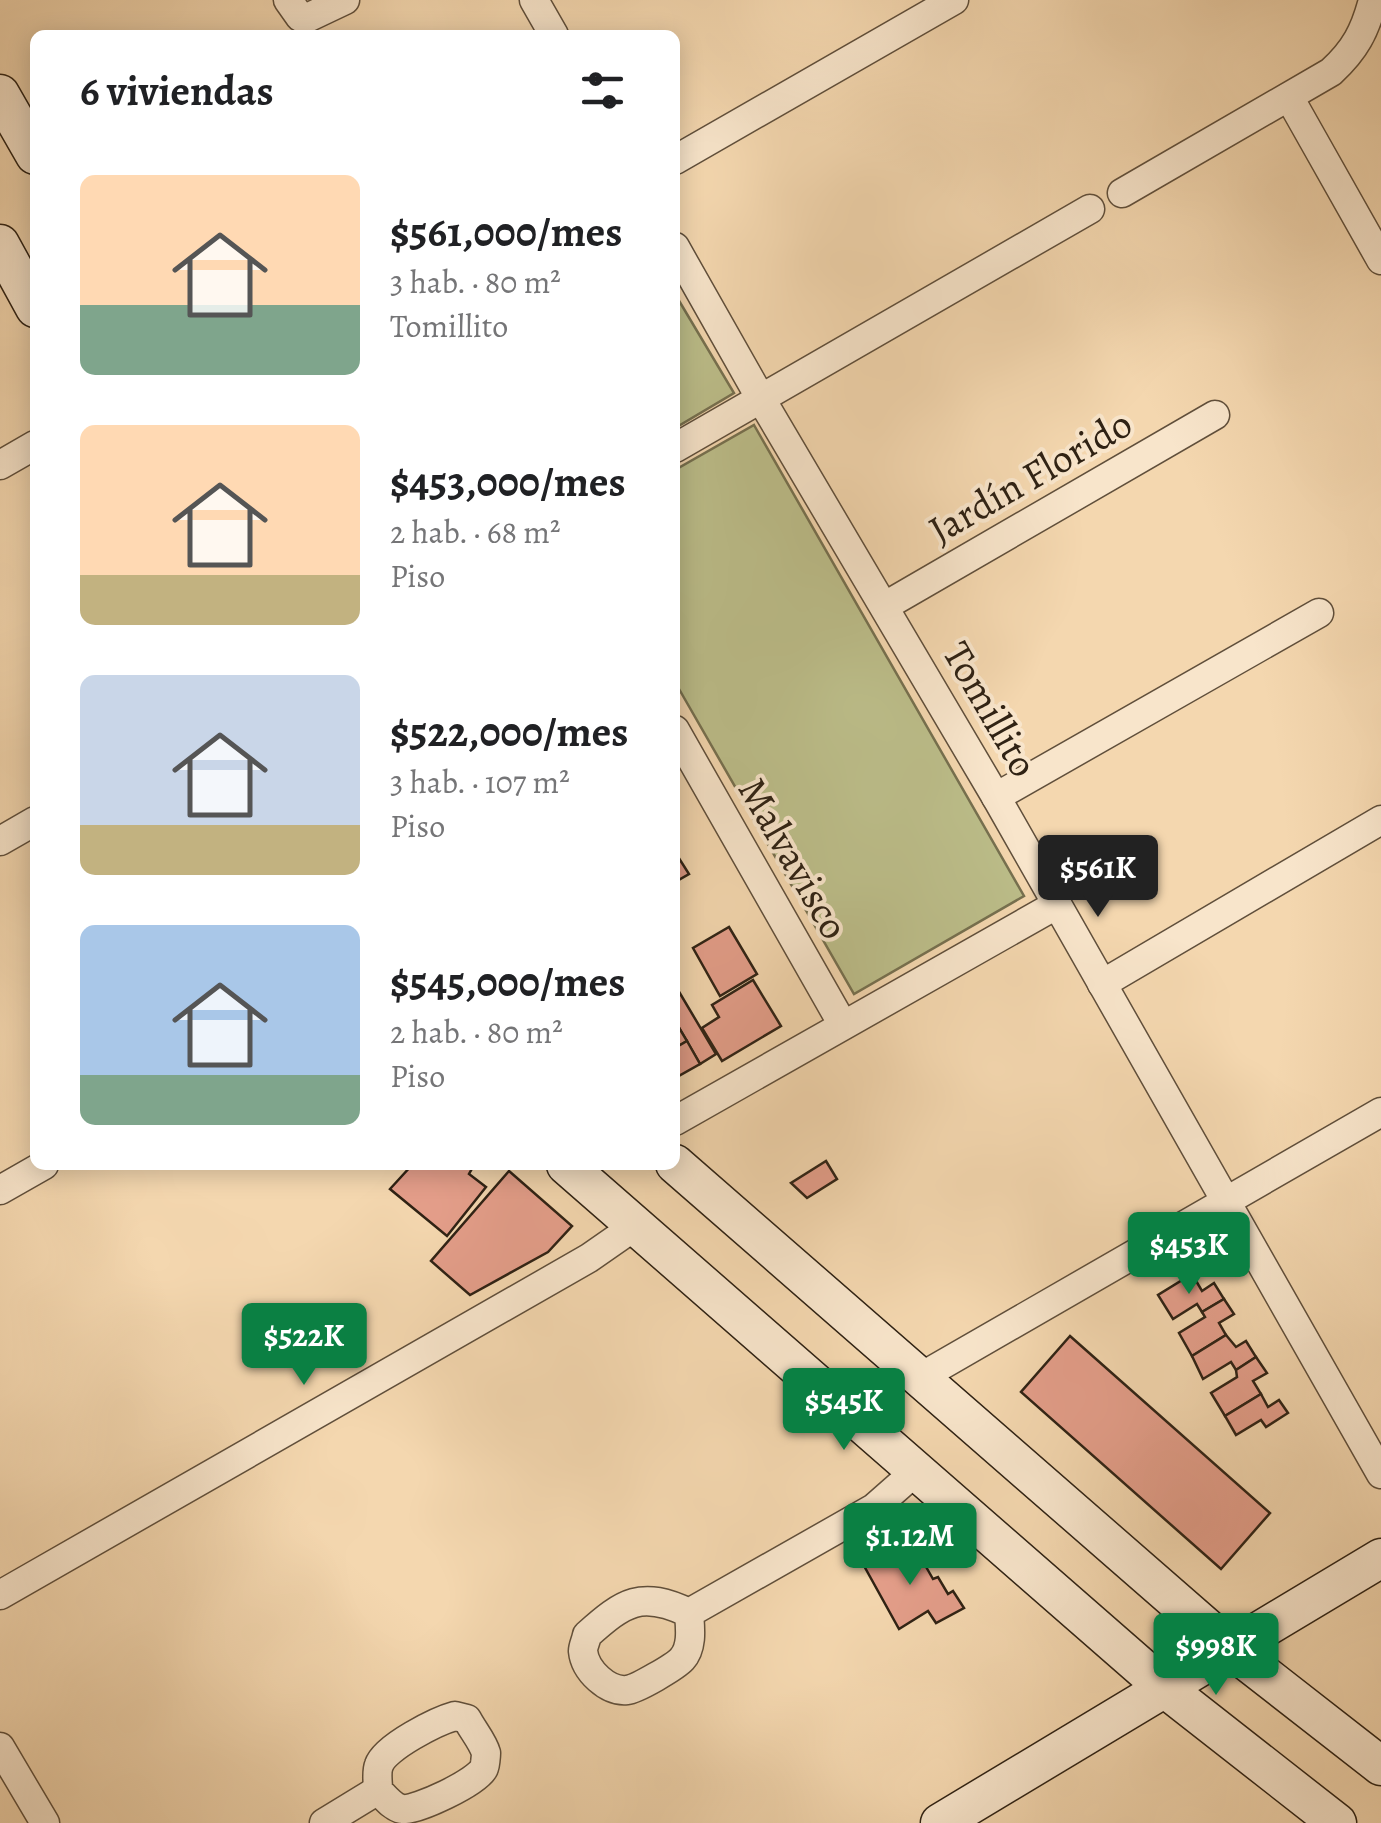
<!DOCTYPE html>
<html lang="es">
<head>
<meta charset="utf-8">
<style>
  body { margin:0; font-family:Alegreya,serif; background:#f6f6f6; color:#202124; height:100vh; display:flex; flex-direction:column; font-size:38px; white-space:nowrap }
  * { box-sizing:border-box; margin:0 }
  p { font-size:32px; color:#757577 }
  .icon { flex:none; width:55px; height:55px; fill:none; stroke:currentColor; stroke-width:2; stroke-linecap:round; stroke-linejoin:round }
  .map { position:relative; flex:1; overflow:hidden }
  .details { position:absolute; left:30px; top:30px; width:650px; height:1140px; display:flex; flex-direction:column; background:#fff; border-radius:15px; box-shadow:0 5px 25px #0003 }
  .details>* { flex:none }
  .price { position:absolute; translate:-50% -85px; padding:0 22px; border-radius:10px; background:#0b8043; color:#fff; font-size:32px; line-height:65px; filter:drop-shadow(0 2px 5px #0008) }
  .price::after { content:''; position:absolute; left:50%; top:60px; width:30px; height:22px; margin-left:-15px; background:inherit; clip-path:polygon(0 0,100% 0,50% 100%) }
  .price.selected { background:#222; color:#fff }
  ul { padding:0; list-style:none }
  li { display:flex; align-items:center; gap:30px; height:250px; padding:0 50px }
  li span { display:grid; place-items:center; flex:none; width:280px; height:200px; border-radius:15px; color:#555 }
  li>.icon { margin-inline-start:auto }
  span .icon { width:120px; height:120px; fill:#fffc; stroke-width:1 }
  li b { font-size:42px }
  h2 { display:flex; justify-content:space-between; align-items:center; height:120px; padding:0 50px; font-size:42px }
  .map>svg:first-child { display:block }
  .green { fill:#bcbe8a; stroke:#76704f; stroke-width:2.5 }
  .building { fill:#e49e8a; stroke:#2f2214; stroke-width:2.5 }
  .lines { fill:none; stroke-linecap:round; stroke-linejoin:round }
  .street-casing { stroke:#604f3b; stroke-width:31 }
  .secondary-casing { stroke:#2f2214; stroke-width:41 }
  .street { stroke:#f8e5cb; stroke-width:28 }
  .secondary { stroke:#f8e5cb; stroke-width:38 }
  .labels { text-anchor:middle; stroke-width:8; stroke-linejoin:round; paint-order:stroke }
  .street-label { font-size:40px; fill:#2f2214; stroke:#f8e5cb }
</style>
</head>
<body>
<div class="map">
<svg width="1381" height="1823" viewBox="0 0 1381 1823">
  <rect width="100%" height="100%" fill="#f4d7af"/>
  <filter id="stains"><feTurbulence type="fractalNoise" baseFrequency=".002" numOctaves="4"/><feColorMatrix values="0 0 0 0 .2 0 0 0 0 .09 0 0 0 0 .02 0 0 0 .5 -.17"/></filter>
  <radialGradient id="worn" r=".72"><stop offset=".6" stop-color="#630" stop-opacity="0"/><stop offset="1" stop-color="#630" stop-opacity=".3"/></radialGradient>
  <!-- green -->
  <g class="green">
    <path d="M 675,294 L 734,393 L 675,428 Z"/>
    <path d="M 754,425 L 1024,896 L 854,994 L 675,682 L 675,470 Z"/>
  </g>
  <!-- building -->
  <g class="building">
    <path d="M 675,852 L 689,874 L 675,882 Z"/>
    <path d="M 729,927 L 757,974 L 720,996 L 693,948 Z"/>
    <path d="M 753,980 L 781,1026 L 722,1061 L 702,1028 L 719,1017 L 712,1005 Z"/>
    <path d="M 675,985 L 716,1054 L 700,1064 L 675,1021 Z"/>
    <path d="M 675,1021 L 687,1041 L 675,1048 Z"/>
    <path d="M 687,1041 L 700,1064 L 675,1078 L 675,1048 Z"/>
    <path d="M 826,1161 L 837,1179 L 807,1198 L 791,1183 Z"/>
    <path d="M 412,1165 L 474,1165 L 469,1174 L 486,1187 L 447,1236 L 390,1189 Z"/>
    <path d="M 509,1171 L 572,1226 L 548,1252 L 470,1295 L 431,1261 Z"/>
    <path d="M 1192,1274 L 1202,1291 L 1214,1283 L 1224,1299 L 1202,1312 L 1197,1304 L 1173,1319 L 1158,1295 Z"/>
    <path d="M 1224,1299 L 1234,1314 L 1219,1323 L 1226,1335 L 1192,1356 L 1179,1333 L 1205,1317 L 1202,1312 Z"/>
    <path d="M 1226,1335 L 1236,1347 L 1246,1341 L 1256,1357 L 1236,1370 L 1231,1362 L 1203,1379 L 1192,1356 Z"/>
    <path d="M 1070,1336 L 1270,1513 L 1221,1569 L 1021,1392 Z"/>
    <path d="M 1256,1357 L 1267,1373 L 1253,1381 L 1261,1394 L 1225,1416 L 1211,1393 L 1237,1377 L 1236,1370 Z"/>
    <path d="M 1261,1394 L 1268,1407 L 1279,1400 L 1288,1413 L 1266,1427 L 1261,1420 L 1236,1435 L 1225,1416 Z"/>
    <path d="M 904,1547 L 908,1555 L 917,1551 L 933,1579 L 938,1577 L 948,1594 L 953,1591 L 964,1608 L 936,1623 L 928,1611 L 899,1629 L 863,1564 L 889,1548 L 894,1555 Z"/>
  </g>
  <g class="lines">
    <defs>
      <g id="street">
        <path d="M 288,0 L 300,17 L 305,19 L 345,0"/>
        <path d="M 534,0 L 554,35"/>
        <path d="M 1289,97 L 1381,260"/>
        <path d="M 675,160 L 954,0"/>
        <path d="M 1122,193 L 1331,72 C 1355,50 1365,31 1373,0"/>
        <path d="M 675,247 L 761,399 L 996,797 L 1381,1474"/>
        <path d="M 675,448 L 1090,209"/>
        <path d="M 0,465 L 35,445"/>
        <path d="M 885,606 L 1215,415"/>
        <path d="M 675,730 L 843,1025"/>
        <path d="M 996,797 L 1319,613"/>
        <path d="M 0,841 L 35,821"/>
        <path d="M 1102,984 L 1381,820"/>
        <path d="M 675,1121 L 1056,905"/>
        <path d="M 0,1190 L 44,1165"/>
        <path d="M 921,1377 L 1381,1112"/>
        <path d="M 0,1595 L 589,1258 L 635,1226"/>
        <path d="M 689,1613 C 690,1627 693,1647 682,1659 C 676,1666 637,1689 627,1690 C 608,1692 585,1671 583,1651 C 583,1646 586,1641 587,1635 C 624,1602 641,1590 689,1613 L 874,1508 L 916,1471"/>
        <path d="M 455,1716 L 467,1719 C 472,1729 483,1742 486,1753 C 486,1755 485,1767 484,1768 C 478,1782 416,1811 402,1809 C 392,1807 385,1797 378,1790 C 378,1782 376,1772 379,1765 C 385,1747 437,1721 455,1716 Z"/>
        <path d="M 0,1747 L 45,1823"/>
        <path d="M 324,1823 L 378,1790"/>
      </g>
      <g id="secondary">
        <path d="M 0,94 L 35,155"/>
        <path d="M 0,244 L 35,308"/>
        <path d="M 675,1164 L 1231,1649 L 1381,1766"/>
        <path d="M 566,1165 L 1166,1689 L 1337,1823"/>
        <path d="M 940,1823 L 1381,1558"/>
      </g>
    </defs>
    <!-- street casing -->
    <use href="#street" class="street-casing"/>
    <!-- secondary casing -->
    <use href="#secondary" class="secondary-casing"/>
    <!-- street -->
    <use href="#street" class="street"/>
    <!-- secondary -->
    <use href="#secondary" class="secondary"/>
  </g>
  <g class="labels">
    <!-- street labels -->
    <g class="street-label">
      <text transform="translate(1030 476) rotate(-30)" y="14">Jardín Florido</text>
      <text transform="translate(991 709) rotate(60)" y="14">Tomillito</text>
      <text transform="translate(794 858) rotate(60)" y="14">Malvavisco</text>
    </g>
  </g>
  <rect width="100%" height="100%" filter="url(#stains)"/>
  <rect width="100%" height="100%" fill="url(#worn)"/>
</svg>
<b class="price selected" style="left:1098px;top:920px">$561K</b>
<b class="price" style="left:1189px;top:1297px">$453K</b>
<b class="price" style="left:304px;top:1388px">$522K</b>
<b class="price" style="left:844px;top:1453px">$545K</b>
<b class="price" style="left:910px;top:1588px">$1.12M</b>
<b class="price" style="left:1216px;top:1698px">$998K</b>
<section class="details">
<h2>6 viviendas<svg class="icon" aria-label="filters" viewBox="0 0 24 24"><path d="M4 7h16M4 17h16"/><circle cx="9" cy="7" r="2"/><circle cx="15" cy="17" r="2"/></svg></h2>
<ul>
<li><span style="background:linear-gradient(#ffd9b3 65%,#7fa58c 0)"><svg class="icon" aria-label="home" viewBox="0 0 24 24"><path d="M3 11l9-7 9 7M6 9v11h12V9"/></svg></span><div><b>$561,000/mes</b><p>3 hab. · 80 m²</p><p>Tomillito</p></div></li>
<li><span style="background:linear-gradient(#ffd9b3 75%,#c2b280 0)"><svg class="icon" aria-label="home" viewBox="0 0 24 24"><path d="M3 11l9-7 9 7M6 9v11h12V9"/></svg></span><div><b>$453,000/mes</b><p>2 hab. · 68 m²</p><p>Piso</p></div></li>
<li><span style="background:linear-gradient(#c9d6e8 75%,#c2b280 0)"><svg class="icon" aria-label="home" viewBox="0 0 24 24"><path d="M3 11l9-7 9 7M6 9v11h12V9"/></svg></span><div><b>$522,000/mes</b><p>3 hab. · 107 m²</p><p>Piso</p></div></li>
<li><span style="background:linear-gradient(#a9c7e8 75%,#7fa58c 0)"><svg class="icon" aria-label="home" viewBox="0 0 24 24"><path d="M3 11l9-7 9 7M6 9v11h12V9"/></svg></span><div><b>$545,000/mes</b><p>2 hab. · 80 m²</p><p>Piso</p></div></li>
</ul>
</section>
</div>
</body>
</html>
